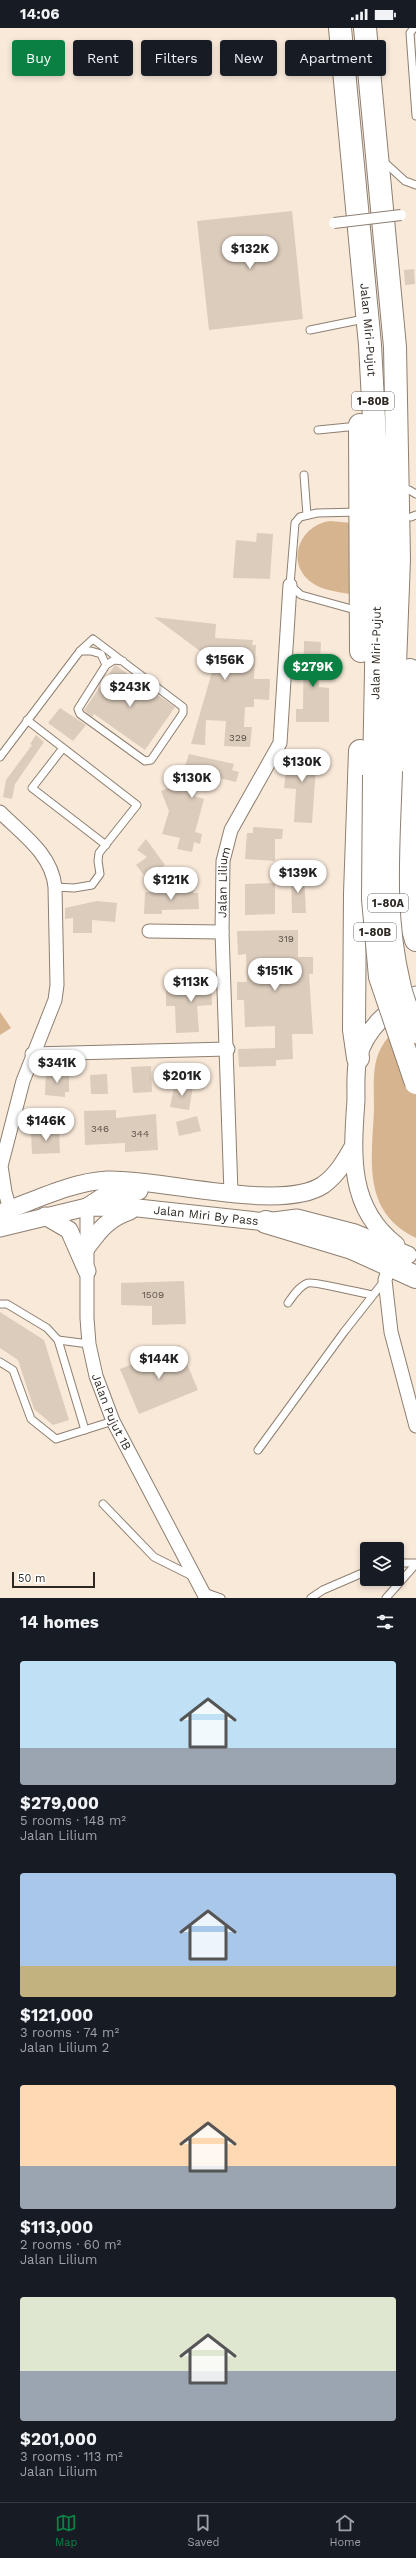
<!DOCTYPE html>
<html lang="en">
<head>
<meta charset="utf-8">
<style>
  body { margin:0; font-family:"Work Sans",sans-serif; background:#242831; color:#f1f3f6; height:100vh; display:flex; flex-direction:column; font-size:15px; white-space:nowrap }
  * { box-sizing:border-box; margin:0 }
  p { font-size:13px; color:#9ea1a6 }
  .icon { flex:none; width:22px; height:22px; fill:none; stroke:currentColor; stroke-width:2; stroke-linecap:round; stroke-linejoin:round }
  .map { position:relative; height:1570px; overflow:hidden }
  .side { display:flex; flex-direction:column; background:#171b24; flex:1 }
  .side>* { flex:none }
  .hud { position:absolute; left:12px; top:12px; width:392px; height:36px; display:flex; gap:8px }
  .buttons { position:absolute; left:360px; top:1514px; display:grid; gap:8px }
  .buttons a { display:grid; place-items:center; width:44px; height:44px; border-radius:4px; background:#171b24; box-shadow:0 2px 6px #0003; font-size:20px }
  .scale { position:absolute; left:12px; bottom:10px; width:83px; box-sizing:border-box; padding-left:4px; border:2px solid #2e2822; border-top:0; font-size:11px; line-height:14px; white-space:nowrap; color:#2e2822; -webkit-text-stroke:3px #fff; paint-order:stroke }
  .price { position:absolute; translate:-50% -34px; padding:0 9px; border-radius:14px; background:#fff; color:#222; font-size:13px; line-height:26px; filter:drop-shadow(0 1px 2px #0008) }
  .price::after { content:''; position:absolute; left:50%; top:24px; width:12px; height:9px; margin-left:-6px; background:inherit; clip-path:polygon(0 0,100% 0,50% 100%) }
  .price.active { background:#0b8043; color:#fff }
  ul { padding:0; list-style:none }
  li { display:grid; align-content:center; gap:8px; height:212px; padding:0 20px }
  li span { display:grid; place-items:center; height:124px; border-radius:4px; color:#555 }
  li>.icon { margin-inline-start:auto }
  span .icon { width:72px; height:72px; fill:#fffc; stroke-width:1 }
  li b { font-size:17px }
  h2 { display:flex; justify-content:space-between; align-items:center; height:48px; padding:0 20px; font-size:17px }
  .chip { padding:0 14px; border-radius:4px; background:#171b24; box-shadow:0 2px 6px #0003; font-size:14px; line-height:36px }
  .chip.active { background:#0b8043; color:#fff }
  .status { display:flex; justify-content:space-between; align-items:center; height:28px; padding:0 20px; background:#171b24; direction:ltr }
  .status svg { height:11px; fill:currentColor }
  .tabs { display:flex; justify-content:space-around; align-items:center; height:56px; border-top:1px solid #363941; background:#171b24; font-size:11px; color:#9ea1a6 }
  .tabs a { display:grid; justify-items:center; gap:2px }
  .tabs .active { color:#0b8043 }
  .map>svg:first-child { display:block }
  .green { fill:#d7b490 }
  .building { fill:#dcccbc }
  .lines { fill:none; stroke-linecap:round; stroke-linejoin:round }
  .service-casing { stroke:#8e7f70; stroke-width:9 }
  .minor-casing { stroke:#8e7f70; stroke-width:15 }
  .tertiary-casing { stroke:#8e7f70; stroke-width:19 }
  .trunk-casing { stroke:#8e7f70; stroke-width:24 }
  .service { stroke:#fff; stroke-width:7 }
  .minor { stroke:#fff; stroke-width:13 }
  .tertiary { stroke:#fff; stroke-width:17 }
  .trunk { stroke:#fff; stroke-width:22 }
  .pedestrian-bridge-casing { stroke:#8e7f70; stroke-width:12; stroke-linecap:butt }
  .trunk-bridge-casing { stroke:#8e7f70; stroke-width:24; stroke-linecap:butt }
  .pedestrian-bridge { stroke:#fff; stroke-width:10 }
  .trunk-bridge { stroke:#fff; stroke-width:22 }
  .labels { text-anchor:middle; stroke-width:3.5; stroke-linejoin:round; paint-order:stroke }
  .number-label { font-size:10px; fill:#5a5148 }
  .shield { fill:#fff; stroke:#6d6864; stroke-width:1 }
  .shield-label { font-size:11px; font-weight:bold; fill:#2e2822 }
  .street-label { font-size:12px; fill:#2e2822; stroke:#fff }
</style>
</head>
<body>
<div class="status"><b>14:06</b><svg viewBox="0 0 49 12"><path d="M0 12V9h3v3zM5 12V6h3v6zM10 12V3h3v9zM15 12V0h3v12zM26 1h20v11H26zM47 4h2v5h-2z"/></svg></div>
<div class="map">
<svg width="416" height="1570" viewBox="0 0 416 1570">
  <rect width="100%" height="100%" fill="#f9e9d9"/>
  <!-- green -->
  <g class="green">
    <path d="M 330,493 L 352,495 L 355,567 C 341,564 322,563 311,554 C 285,534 300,497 330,493 Z"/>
    <path d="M 416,983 L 416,1210 C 361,1184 372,1131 374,1081 C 374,1063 372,1040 379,1024 C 387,1006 402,996 416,983 Z"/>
    <path d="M 0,984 L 11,1000 L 0,1007 Z"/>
  </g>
  <!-- building -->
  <g class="building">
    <path d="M 292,183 L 303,291 L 209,302 L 197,193 Z"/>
    <path d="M 414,241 L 415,256 L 405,257 L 404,242 Z"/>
    <path d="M 257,505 L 273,506 L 270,551 L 233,550 L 236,512 L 256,514 Z"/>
    <path d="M 154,589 L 216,596 L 215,610 L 253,612 L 252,617 L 256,617 L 254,651 L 270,651 L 269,672 L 254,671 L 254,679 L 245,679 L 244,699 L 252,699 L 250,719 L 224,718 L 226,693 L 206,692 L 205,717 L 191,716 L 215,634 Z"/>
    <path d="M 304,613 L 321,614 L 319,659 L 329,660 L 329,694 L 296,694 L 296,681 L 303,681 Z"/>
    <path d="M 115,637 L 175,679 L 145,722 L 94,686 L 92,689 L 84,682 Z"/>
    <path d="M 60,680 L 86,697 L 73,713 L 48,695 Z"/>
    <path d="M 36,707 L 44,714 L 15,756 L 12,771 L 3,769 L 6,752 L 32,717 L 30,716 Z"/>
    <path d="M 288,723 L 317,726 L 312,795 L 294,794 L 296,761 L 284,760 Z"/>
    <path d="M 189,726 L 234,736 L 232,742 L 239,744 L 236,754 L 202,746 L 194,768 L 204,771 L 195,804 L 202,806 L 200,816 L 194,814 L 192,824 L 177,821 L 180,810 L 162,806 L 169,783 L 161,763 L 168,760 L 177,762 Z"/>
    <path d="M 253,799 L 283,801 L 282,811 L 275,811 L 275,833 L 245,831 L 247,805 L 253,805 Z"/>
    <path d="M 146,811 L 165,837 L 147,851 L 136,837 L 147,829 L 137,822 Z"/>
    <path d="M 304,847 L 306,885 L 292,885 L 291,848 Z"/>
    <path d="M 275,855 L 275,886 L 245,887 L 245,856 Z"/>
    <path d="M 193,859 L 193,865 L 198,865 L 199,881 L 162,882 L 162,886 L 144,886 L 145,864 L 175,865 L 175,860 Z"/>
    <path d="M 97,873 L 117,875 L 115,894 L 92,892 L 92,905 L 73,905 L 73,890 L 65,891 L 65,880 Z"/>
    <path d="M 298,902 L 298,929 L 313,929 L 313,946 L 309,946 L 313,1006 L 292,1006 L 293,1031 L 276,1032 L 276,1038 L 239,1039 L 238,1021 L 275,1020 L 275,998 L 245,999 L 244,972 L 237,972 L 237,954 L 247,954 L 246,926 L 238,927 L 237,903 Z"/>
    <path d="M 211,943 L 212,977 L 197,978 L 199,1004 L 176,1005 L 175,978 L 166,978 L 166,963 L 194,963 L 193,946 Z"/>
    <path d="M 151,1038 L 152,1064 L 133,1065 L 131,1039 Z"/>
    <path d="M 46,1043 L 69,1046 L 69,1064 L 65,1064 L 65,1069 L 45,1067 Z"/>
    <path d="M 107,1046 L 108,1066 L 91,1066 L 90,1047 Z"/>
    <path d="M 175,1055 L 193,1058 L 189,1082 L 170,1079 Z"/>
    <path d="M 116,1082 L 116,1090 L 156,1086 L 158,1122 L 125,1124 L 125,1115 L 85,1117 L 84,1083 Z"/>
    <path d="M 197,1088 L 201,1103 L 179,1108 L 176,1094 Z"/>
    <path d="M 59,1103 L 60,1125 L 32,1126 L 31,1104 Z"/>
    <path d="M 184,1253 L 186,1296 L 152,1297 L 152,1278 L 121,1277 L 121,1255 Z"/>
    <path d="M 0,1284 L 44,1312 L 69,1392 L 53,1397 L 34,1381 L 18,1332 L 0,1320 Z"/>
    <path d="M 179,1317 L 198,1362 L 139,1386 L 120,1341 Z"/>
  </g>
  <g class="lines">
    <defs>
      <g id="service">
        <path d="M 414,0 L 410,5 L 416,88"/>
        <path d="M 382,132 L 405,153 L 416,157"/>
        <path d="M 310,302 L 364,291"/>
        <path d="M 318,402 L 358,398"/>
        <path d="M 304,447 L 307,487"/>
        <path d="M 409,462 L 416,466"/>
        <path d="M 411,489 L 416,487"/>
        <path d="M 359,583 L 301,567 L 290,557 L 295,495 L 300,489 L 317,485 L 359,484"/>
        <path d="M 80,623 L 91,623 L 101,626 L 106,637"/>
        <path d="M 27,692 L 137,777 L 99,825 L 98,833 L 100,846 L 92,857 L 74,860 L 55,859"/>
        <path d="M 63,720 L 32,760 L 106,817"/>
        <path d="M 0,729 L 80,623 L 93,611 L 183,679 L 183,685 L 151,732 L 145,733 L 80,686 L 78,681 L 106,637 L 114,632 L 123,633"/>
        <path d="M 288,1275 C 293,1268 299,1258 308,1255 C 314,1253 361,1265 372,1267"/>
        <path d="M 0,1276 L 7,1276 L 47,1300 L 58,1312 L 85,1402"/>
        <path d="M 58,1312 L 89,1316"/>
        <path d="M 0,1334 L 13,1342 L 31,1391 L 56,1411 L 113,1393"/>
        <path d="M 258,1422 L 344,1304 L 385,1252"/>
        <path d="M 103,1476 L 154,1529 L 194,1549"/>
        <path d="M 397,1535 L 416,1535"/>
        <path d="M 204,1564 L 221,1570"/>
        <path d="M 311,1570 L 323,1562 L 367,1543"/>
        <path d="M 386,1570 L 416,1536"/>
      </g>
      <g id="minor">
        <path d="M 0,784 C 22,806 52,826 55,859 L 57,957 L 55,972 L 23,1053 L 1,1138 L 5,1164 L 10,1181"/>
        <path d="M 149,903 L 222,904"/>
        <path d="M 32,1026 L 228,1021"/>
        <path id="s1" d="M 231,1165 L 222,904 L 223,833 L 231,802 L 280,715 L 290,557"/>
        <path id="s2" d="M 87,1179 L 87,1290 L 89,1316 L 96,1348 L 113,1393 L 206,1570"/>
        <path d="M 390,1236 L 385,1252 L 391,1304 L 416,1398"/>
      </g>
      <g id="tertiary">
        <path d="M 87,1179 L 104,1168 L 139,1163"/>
        <path d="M 0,1185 C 34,1173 71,1154 107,1152 C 160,1150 281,1185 323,1157 C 337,1147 345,1133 353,1119"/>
        <path d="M 45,1188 L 69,1202 L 87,1243"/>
        <path id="s3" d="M 0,1200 L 87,1179 L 138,1180 L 266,1194 L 297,1190 L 355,1205 L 408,1227"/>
        <path d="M 396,1217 C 348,1180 352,1128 356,1072 C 356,1059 355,1043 358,1030 C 364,1003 391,977 416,967"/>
        <path d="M 87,1219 C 100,1201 109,1190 130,1183"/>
      </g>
      <g id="trunk">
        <path id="s4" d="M 340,0 L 370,317 L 379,484 L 374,747"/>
        <path d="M 365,0 L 395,319 L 399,531 L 391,743"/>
        <path d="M 360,397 L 361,623"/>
        <path d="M 410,642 L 407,881 L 416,912"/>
        <path d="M 358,1030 L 354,1002 L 355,866 L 360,723"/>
        <path d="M 266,1194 L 352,1220 L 416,1249"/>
      </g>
    </defs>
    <!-- service casing -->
    <use href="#service" class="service-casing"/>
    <!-- minor casing -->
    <use href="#minor" class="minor-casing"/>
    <!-- tertiary casing -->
    <use href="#tertiary" class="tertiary-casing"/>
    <!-- trunk casing -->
    <use href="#trunk" class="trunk-casing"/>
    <!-- service -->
    <use href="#service" class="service"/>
    <!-- minor -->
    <use href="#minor" class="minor"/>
    <!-- tertiary -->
    <use href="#tertiary" class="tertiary"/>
    <!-- trunk -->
    <use href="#trunk" class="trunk"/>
    <defs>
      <path id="pedestrian-bridge" d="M 334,195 L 401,187"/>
      <g id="trunk-bridge">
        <path d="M 391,743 C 389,814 382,885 399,955 C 402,972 410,988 416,1004"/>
        <path d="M 374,747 L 373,871 L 380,949 L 416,1055"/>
      </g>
    </defs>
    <!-- pedestrian-bridge casing -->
    <use href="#pedestrian-bridge" class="pedestrian-bridge-casing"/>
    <!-- trunk-bridge casing -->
    <use href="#trunk-bridge" class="trunk-bridge-casing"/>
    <!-- pedestrian-bridge -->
    <use href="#pedestrian-bridge" class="pedestrian-bridge"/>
    <!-- trunk-bridge -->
    <use href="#trunk-bridge" class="trunk-bridge"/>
  </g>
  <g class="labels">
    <!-- number labels -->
    <g class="number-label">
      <text x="238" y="713">329</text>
      <text x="286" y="914">319</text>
      <text x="100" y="1104">346</text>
      <text x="140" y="1109">344</text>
      <text x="153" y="1270">1509</text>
    </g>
    <!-- shield labels -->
    <g class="shield">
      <rect x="352" y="364" width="42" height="18" rx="3"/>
      <rect x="368" y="866" width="40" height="18" rx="3"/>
      <rect x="354" y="895" width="42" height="18" rx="3"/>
    </g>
    <g class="shield-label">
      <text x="373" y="377">1-80B</text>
      <text x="388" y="879">1-80A</text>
      <text x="375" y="908">1-80B</text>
    </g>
    <!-- street labels -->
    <g class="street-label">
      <text dy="4" stroke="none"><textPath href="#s4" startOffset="303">Jalan Miri-Pujut</textPath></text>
      <text transform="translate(376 625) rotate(-89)" y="4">Jalan Miri-Pujut</text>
      <text dy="4" stroke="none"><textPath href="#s1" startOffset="311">Jalan Lilium</textPath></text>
      <text dy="4" stroke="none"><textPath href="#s3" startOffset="209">Jalan Miri By Pass</textPath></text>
      <text dy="4" stroke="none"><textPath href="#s2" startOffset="209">Jalan Pujut 1B</textPath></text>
    </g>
  </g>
</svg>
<div class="buttons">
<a><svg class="icon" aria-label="layers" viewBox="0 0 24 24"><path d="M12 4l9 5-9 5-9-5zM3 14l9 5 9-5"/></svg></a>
</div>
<div class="scale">50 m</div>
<b class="price" style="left:250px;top:242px">$132K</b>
<b class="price" style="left:225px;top:653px">$156K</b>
<b class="price active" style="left:313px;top:660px">$279K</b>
<b class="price" style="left:130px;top:680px">$243K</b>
<b class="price" style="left:302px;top:755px">$130K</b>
<b class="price" style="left:192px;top:771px">$130K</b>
<b class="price" style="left:298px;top:866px">$139K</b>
<b class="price" style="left:171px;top:873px">$121K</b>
<b class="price" style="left:275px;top:964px">$151K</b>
<b class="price" style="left:191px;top:975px">$113K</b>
<b class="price" style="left:57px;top:1056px">$341K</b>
<b class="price" style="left:182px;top:1069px">$201K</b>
<b class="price" style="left:46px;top:1114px">$146K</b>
<b class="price" style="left:159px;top:1352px">$144K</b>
<div class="hud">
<a class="chip active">Buy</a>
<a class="chip">Rent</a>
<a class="chip">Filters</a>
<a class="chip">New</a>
<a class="chip">Apartment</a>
</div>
</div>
<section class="side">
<h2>14 homes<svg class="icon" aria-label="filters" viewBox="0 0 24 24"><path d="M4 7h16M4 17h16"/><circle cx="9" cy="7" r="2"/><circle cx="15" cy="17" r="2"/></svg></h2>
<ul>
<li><span style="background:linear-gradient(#bfe0f5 70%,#9aa5b1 0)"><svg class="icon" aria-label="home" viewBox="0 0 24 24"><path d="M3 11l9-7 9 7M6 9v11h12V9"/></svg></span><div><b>$279,000</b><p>5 rooms · 148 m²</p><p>Jalan Lilium</p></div></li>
<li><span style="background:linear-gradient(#a9c7e8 75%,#c2b280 0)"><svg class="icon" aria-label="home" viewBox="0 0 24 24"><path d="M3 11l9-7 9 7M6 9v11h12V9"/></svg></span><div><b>$121,000</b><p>3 rooms · 74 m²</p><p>Jalan Lilium 2</p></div></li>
<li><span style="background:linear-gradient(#ffd9b3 65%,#9aa5b1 0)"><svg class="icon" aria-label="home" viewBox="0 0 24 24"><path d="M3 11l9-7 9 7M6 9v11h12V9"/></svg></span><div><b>$113,000</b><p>2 rooms · 60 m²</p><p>Jalan Lilium</p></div></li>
<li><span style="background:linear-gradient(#dfe7d0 60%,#9aa5b1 0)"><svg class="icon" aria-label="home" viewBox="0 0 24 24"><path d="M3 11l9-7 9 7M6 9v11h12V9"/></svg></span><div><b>$201,000</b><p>3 rooms · 113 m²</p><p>Jalan Lilium</p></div></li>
</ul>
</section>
<nav class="tabs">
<a class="active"><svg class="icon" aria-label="map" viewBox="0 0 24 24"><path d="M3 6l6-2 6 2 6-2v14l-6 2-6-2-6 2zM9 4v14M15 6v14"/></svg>Map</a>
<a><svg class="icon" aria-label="saved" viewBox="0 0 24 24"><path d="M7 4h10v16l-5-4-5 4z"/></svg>Saved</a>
<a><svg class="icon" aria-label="home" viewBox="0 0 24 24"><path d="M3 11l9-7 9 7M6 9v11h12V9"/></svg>Home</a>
</nav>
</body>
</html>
